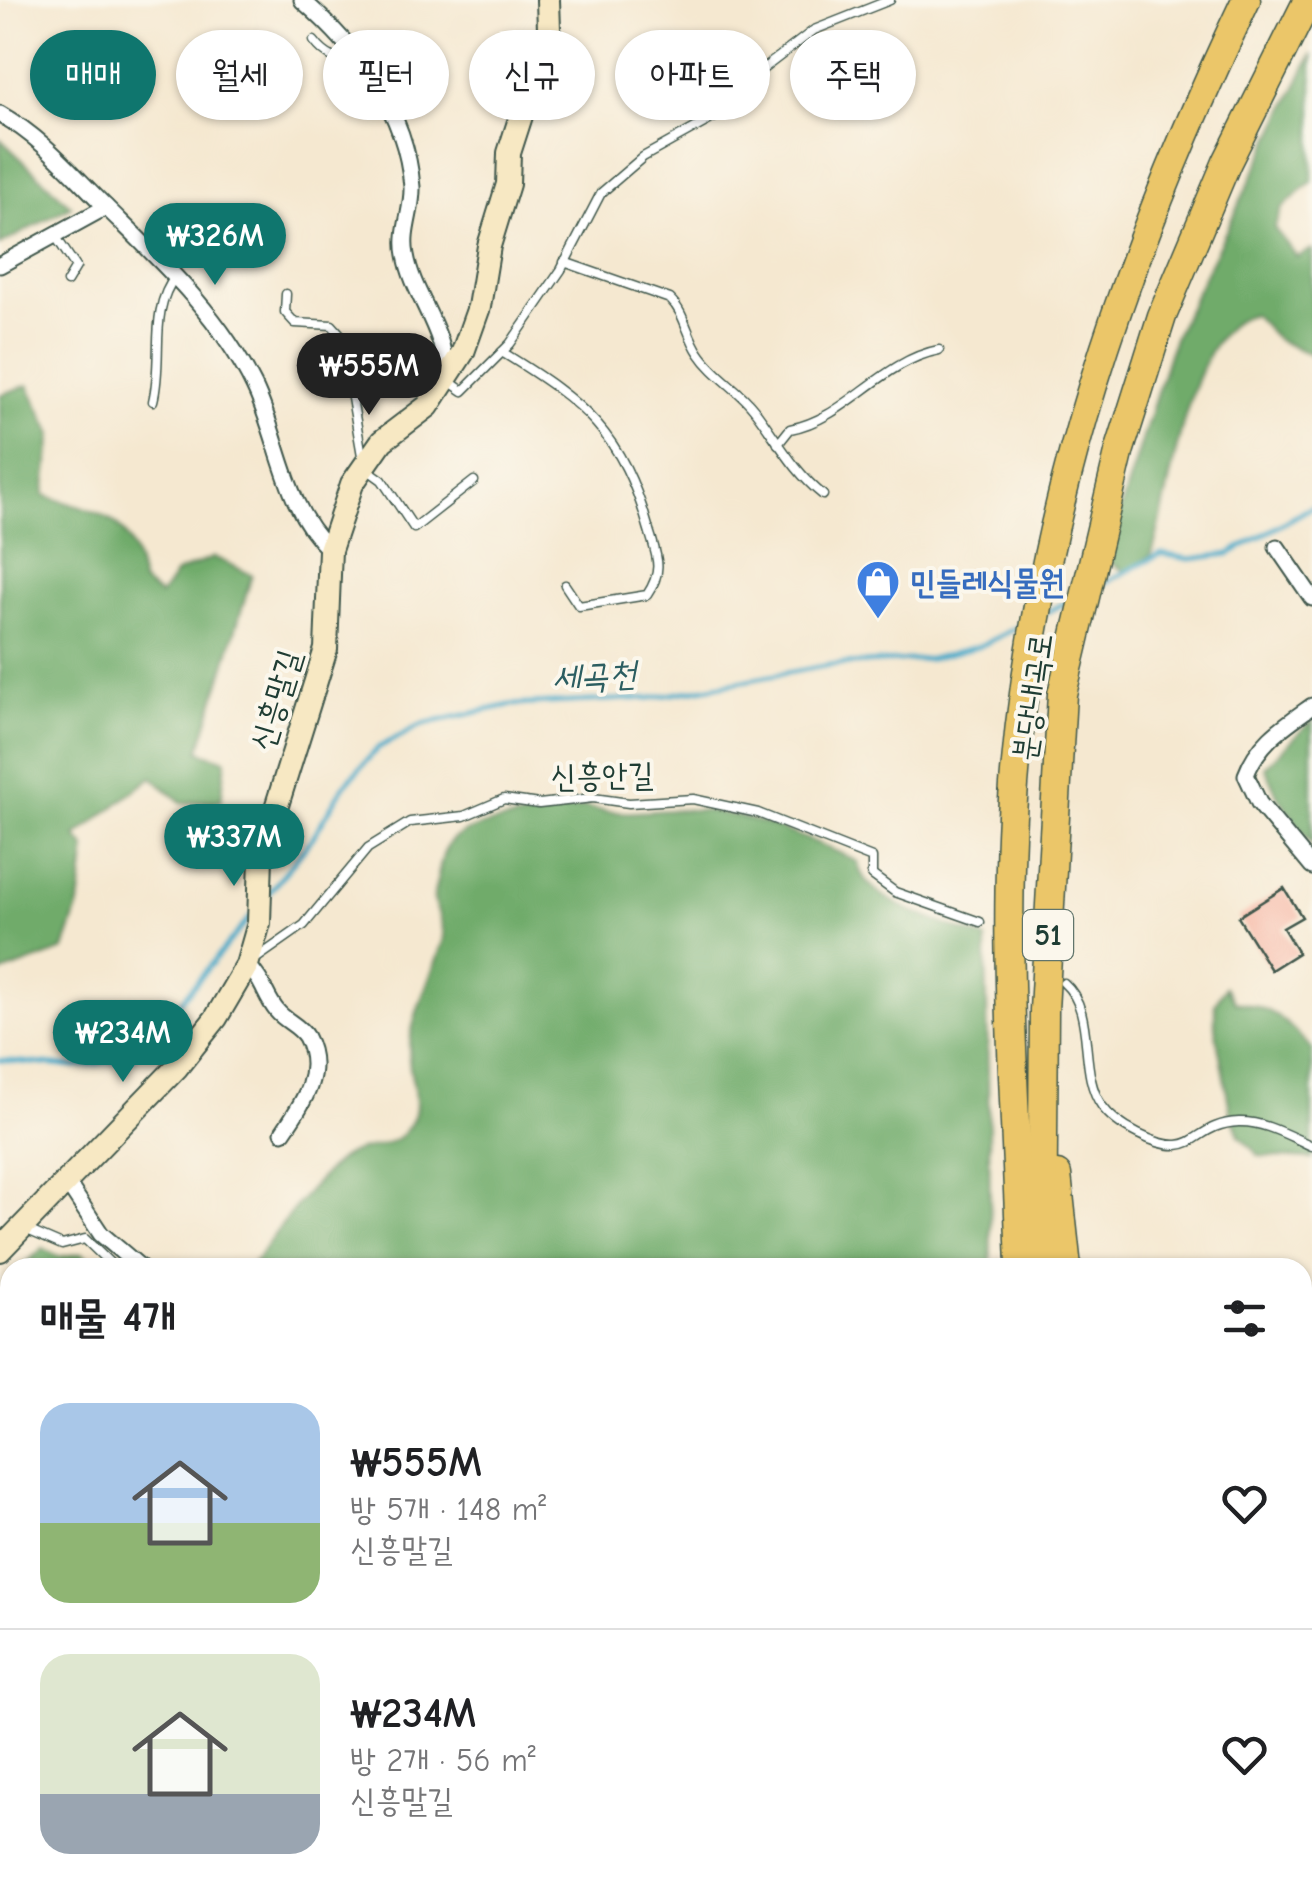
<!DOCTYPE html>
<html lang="ko">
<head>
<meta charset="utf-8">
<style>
  body { margin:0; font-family:"Comic Neue","Poor Story",sans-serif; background:#f2f2f2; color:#202124; height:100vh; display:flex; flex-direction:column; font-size:38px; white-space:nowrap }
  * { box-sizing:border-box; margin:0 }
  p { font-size:32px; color:#757577 }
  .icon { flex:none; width:55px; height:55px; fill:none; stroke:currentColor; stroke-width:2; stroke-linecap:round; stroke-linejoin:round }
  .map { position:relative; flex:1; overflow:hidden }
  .side { position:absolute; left:0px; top:1258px; width:1312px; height:642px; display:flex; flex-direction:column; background:#fff; border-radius:30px 30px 0 0; box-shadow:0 2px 8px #0004 }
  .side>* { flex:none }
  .hud { position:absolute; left:30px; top:30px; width:1252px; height:90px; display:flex; gap:20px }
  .price { position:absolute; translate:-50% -85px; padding:0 22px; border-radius:35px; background:#0f766e; color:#fff; font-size:32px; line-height:65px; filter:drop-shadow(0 2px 5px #0008) }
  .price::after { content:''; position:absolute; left:50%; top:60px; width:30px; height:22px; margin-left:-15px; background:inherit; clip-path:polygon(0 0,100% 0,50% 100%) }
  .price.selected { background:#222; color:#fff }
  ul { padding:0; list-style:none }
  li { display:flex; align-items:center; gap:30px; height:250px; padding:0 40px }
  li+li { border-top:2px solid #e0e0e0 }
  li span { display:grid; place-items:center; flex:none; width:280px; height:200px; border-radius:30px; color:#555 }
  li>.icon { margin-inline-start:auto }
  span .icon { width:120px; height:120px; fill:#fffc; stroke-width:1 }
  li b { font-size:42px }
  h2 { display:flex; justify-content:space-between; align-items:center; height:120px; padding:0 40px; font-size:42px }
  .pill { padding:0 35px; border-radius:45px; background:#fff; box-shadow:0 2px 8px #0004; font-size:35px; line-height:90px }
  .pill.selected { background:#0f766e; color:#fff }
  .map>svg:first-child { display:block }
  .forest { fill:#70ab6b; stroke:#487450; stroke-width:2.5 }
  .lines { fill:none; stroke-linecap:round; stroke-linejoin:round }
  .stream { stroke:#4aabc9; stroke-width:5 }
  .building { fill:#f6b09d }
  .lane-casing { stroke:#3f574b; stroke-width:11 }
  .street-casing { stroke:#3f574b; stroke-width:19 }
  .secondary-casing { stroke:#3f574b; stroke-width:26 }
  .highway-casing { stroke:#3f574b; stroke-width:31 }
  .lane { stroke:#fff; stroke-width:8 }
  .street { stroke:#fff; stroke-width:15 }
  .secondary { stroke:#f7e8c3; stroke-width:22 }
  .highway { stroke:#ebc669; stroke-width:28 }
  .labels { text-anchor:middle; stroke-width:8; stroke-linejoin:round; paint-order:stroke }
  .shield { fill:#fbf7ec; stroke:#61756b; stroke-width:2.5 }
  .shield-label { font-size:30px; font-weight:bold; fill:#1f3d34 }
  .shop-label { font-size:32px; font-weight:bold; fill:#366cbe; stroke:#fbf7ec; text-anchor:start }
  .street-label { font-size:32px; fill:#1f3d34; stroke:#fbf7ec }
  .water-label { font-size:35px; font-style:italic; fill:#2c5e61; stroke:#fbf7ec }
</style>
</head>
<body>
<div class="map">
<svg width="1312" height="1899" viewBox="0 0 1312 1899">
  <rect width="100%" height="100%" fill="#fbf7ec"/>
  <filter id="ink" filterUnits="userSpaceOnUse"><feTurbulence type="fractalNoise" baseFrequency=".01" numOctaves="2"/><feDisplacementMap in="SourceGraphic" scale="20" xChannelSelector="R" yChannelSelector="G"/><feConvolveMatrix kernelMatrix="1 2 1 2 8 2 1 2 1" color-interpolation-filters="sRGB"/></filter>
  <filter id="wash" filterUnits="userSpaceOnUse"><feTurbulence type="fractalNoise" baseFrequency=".0048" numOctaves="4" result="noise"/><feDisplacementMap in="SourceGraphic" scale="40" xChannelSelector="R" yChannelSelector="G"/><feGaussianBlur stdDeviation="2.25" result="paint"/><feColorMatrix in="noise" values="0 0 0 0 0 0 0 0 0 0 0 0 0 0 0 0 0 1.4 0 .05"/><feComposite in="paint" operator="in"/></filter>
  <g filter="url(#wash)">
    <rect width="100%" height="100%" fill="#f5e8d0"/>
    <!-- forest -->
    <g class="forest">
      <path d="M 1312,54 L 1312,182 L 1282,208 L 1274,228 L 1297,257 L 1312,249 L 1312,355 L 1278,340 L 1253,314 C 1185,328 1171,501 1151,556 L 1126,572 L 1105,559 L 1174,338 Z"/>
      <path d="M 0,139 L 71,206 L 0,245 Z"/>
      <path d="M 28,385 L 52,434 L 44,495 C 105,517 128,511 142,582 L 160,596 L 176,573 L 214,557 L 252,575 L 199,751 L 226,760 L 221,801 L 182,803 L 152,777 L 76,836 L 86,848 L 79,905 L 64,950 L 0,974 L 0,395 Z"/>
      <path d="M 1312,720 L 1312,845 L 1277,795 L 1265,767 Z"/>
      <path d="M 585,807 C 621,818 658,808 695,810 C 744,812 815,840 858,862 C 861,902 953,926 986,939 L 991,1267 L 251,1267 C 278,1230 304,1191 339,1160 C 362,1141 394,1154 411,1123 C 424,1101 408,1079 409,1055 C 410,1014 433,976 444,938 C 444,923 437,914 434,900 C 433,894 436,884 438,877 C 440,866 443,849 451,841 C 474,819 552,815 585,807 Z"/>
      <path d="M 1225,987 L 1235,1002 C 1276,1008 1284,1020 1312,1049 L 1312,1159 L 1259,1156 L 1239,1135 L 1230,1110 L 1215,1027 L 1215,1004 Z"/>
      <path d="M 43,1248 L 60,1257 L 83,1253 L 97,1267 L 22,1267 Z"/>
      <path d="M 10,1283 L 10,1688 L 0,1685 L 0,1295 Z"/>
      <path d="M 1312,1338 L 1312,1764 L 1302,1753 L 1302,1347 Z"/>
      <path d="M 571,1890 L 969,1890 L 972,1899 L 578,1899 Z"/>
    </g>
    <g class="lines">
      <!-- stream -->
      <g class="stream">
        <path d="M 1096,587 L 1161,554 L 1190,559 L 1229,554 L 1312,507"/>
        <path d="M 1047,612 L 1073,599"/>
        <path d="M 267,895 L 313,837 L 343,787 L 378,748 L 423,724 L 510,705 L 651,698 L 830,665 L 930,659 L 980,646 L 1024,624"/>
        <path d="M 0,1060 L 75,1067 L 134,1058 L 251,916"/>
      </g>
    </g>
    <g id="blocks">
      <!-- building -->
      <path class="building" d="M 1284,888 L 1302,917 L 1283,928 L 1298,953 L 1271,970 L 1238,917 Z"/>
    </g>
  </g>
  <g filter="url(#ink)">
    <use href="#blocks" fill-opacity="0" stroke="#3f574b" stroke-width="2.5"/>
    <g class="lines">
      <defs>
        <g id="lane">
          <path d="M 314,41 C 327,58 338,61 359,62"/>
          <path d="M 56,237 L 76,267 L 67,282"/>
          <path d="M 564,262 L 670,299 C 685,313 687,336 699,353 C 714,376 738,388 754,409 C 777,439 793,471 823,495"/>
          <path d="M 286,294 L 285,312 L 295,323 L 332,325 L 341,335 L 364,467 L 382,480 L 414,528 L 474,481"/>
          <path d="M 502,352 C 585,403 622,433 649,530 C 657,557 664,570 647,595 L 579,606 L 565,585"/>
          <path d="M 450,382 L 463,391 L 510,344 L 561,270 L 601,193 L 643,157 L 722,113 L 763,69 L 814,30 L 890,0"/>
          <path d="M 153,401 C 164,358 148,310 176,276"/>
          <path d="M 778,444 L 790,429 C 846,419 881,361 939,350"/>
          <path d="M 257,958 L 304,925 L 368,848 L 410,822 L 464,816 L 504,799 L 539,804 L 593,798 L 629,803 L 693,799 L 758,813 L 872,858 L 872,875 L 895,892 L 980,922"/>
          <path d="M 1064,983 C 1097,1012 1077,1071 1102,1106 C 1111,1119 1124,1127 1138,1134 C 1199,1164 1189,1124 1239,1122 C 1264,1121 1289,1136 1312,1146"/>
          <path d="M 25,1229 L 62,1245 L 85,1239 L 115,1268"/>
          <path d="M 60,1899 L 63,1890"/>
        </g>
        <g id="street">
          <path d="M 302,0 C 358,49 406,110 412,187 C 413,210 401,232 406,255 C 411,285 431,312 440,341 C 444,353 445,367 447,379"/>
          <path d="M 0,114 C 43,138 74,176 109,210 C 163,263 220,316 254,386 C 281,442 283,506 330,550"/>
          <path d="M 0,265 L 106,207"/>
          <path d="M 1277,547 L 1312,598"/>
          <path d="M 1312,706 C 1284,726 1258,742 1246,775 L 1259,803 L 1312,867"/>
          <path d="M 247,965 C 264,981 264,995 277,1011 C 285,1021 300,1026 306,1037 C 325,1073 302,1104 283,1132"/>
          <path d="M 66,1181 L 101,1234 L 141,1268"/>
        </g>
        <path id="secondary" d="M 0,1250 L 177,1067 L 216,1018 L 247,965 L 259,923 L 261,856 L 326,649 L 330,550 L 352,484 L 382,441 L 428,406 L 463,352 L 479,307 L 489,246 L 508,184 L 509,153 L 549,29 L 548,0"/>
        <g id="highway">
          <path d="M 1057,1175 L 1067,1268"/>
          <path d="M 1021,1268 C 1016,1108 1002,944 1014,785 C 1036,509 1128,247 1246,0"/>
          <path d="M 1042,1268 L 1044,1010 L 1062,694 L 1120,449 L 1162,316 L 1227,162 L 1308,0"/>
          <path d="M 0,1792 L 10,1792"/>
          <path d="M 1302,1803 L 1312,1812"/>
          <path d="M 0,1815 L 10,1815"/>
          <path d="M 1302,1865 L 1312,1884"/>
          <path d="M 997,1890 L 1001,1899"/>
          <path d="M 1030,1890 L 1030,1899"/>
          <path d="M 1058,1890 L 1058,1899"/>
          <path d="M 1095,1899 L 1098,1890"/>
        </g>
      </defs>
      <!-- lane casing -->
      <use href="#lane" class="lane-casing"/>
      <!-- street casing -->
      <use href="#street" class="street-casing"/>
      <!-- secondary casing -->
      <use href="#secondary" class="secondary-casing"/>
      <!-- highway casing -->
      <use href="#highway" class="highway-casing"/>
      <!-- lane -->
      <use href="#lane" class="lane"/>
      <!-- street -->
      <use href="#street" class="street"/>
      <!-- secondary -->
      <use href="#secondary" class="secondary"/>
      <!-- highway -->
      <use href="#highway" class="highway"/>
    </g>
  </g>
  <!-- icons -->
  <defs>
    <symbol id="shop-pin" viewBox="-11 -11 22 30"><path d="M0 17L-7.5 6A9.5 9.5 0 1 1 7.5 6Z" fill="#3f7fe0" stroke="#fbf7ec"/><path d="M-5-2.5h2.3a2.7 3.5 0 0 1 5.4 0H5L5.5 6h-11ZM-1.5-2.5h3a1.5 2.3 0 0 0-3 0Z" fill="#fff"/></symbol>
  </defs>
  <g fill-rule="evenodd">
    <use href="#shop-pin" x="853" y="557" width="50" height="68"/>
  </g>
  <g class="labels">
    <!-- shield labels -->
    <rect class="shield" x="1023" y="910" width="50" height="50" rx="8"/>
    <g class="shield-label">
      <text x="1048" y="945">51</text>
    </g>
    <!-- shop labels -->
    <g class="shop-label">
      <text x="910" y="593">민들레식물원</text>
    </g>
    <!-- street labels -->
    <g class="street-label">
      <text transform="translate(1032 697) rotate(-82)" y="11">분당내곡로</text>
      <text transform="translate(275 700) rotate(-73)" y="11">신흥말길</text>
      <text transform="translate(602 775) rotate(-1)" y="11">신흥안길</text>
    </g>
    <!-- water labels -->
    <g class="water-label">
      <text transform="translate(594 675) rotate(-3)" y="12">세곡천</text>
    </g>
  </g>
</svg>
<b class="price" style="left:215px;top:288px">₩326M</b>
<b class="price selected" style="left:369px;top:418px">₩555M</b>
<b class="price" style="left:234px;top:889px">₩337M</b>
<b class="price" style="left:123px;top:1085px">₩234M</b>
<div class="hud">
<a class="pill selected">매매</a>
<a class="pill">월세</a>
<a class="pill">필터</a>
<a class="pill">신규</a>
<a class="pill">아파트</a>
<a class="pill">주택</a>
</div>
<section class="side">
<h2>매물 4개<svg class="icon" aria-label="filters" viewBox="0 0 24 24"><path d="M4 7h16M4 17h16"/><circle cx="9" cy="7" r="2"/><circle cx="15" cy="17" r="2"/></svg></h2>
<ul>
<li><span style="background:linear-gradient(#a9c7e8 60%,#8fb573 0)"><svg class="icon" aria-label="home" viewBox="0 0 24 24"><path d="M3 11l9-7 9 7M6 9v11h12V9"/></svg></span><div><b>₩555M</b><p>방 5개 · 148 m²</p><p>신흥말길</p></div><svg class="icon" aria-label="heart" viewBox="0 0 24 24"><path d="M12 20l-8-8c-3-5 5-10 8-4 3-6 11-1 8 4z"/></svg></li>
<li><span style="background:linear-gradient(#dfe7d0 70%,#9aa5b1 0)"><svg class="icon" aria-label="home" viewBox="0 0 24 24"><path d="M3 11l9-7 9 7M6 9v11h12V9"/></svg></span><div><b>₩234M</b><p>방 2개 · 56 m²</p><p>신흥말길</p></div><svg class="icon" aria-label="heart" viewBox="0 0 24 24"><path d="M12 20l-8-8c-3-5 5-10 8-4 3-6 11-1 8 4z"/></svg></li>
</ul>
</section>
</div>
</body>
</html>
